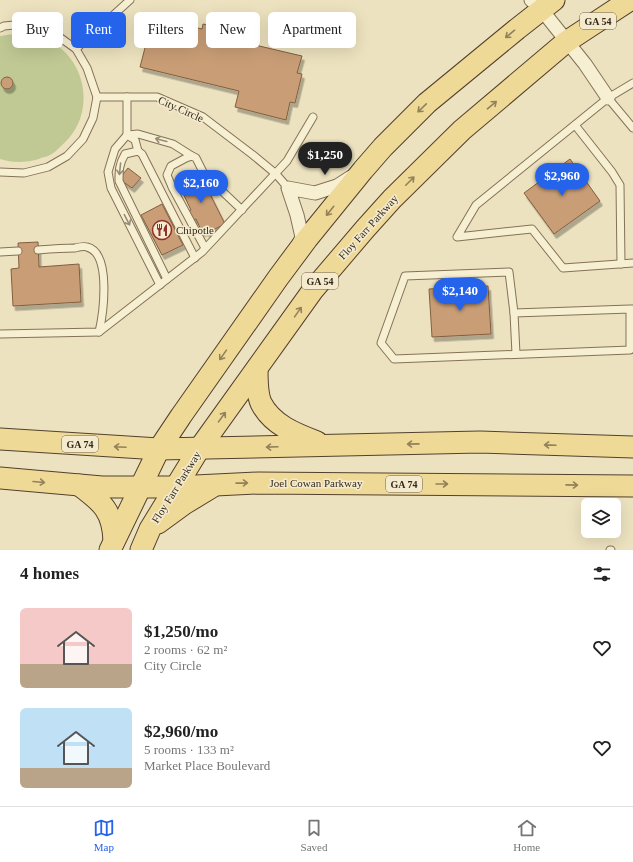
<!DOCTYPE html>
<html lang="en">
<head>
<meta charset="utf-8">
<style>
  body { margin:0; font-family:Georgia,serif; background:#f2f2f2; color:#222; height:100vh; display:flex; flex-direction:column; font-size:15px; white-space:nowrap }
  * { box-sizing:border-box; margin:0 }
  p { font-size:13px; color:#767676 }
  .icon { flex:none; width:22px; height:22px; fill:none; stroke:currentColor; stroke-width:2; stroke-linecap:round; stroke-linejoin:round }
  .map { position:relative; height:550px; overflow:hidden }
  .details { display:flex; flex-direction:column; background:#fff; flex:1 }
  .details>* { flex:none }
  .guide { position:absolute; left:12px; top:12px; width:400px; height:36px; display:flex; gap:8px }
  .fabs { position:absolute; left:581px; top:498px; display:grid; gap:8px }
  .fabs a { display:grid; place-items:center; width:40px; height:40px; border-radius:6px; background:#fff; box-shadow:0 4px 16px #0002; font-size:20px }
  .price { position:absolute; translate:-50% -34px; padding:0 9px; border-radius:14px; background:#2563eb; color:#fff; font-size:13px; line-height:26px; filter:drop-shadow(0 1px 2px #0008) }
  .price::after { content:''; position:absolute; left:50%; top:24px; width:12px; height:9px; margin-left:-6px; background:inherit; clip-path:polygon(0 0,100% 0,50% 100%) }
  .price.active { background:#222; color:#fff }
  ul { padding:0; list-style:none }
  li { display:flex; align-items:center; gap:12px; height:100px; padding:0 20px }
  li span { display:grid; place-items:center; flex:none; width:112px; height:80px; border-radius:6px; color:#555 }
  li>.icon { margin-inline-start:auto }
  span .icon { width:48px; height:48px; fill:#fffc; stroke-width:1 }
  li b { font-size:17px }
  h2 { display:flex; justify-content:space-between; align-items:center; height:48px; padding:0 20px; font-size:17px }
  .chip { padding:0 14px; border-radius:6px; background:#fff; box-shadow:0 4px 16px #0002; font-size:14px; line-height:36px }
  .chip.active { background:#2563eb; color:#fff }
  .tabs { display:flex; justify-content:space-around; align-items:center; height:56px; border-top:1px solid #e0e0e0; background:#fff; font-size:11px; color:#767676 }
  .tabs a { display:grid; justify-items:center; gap:2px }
  .tabs .active { color:#2563eb }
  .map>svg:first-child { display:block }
  .green { fill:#c0c994 }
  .building { fill:#c99e76; stroke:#825e3f; filter:url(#shadow) }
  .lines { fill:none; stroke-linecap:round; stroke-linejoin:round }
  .lane-casing { stroke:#847258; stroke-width:9 }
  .street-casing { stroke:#847258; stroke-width:15 }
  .primary-casing { stroke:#52402d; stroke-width:23 }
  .lane { stroke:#f7efd2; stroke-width:7 }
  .street { stroke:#f7efd2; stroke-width:13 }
  .primary { stroke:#efd997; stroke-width:21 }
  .oneway { stroke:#92815a }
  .oneway2 { stroke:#968c77 }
  .labels { text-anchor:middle; stroke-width:3; stroke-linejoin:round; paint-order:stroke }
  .shield { fill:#f4ebcf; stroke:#6e6352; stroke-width:1 }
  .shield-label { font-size:10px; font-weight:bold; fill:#34291c }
  .street-label { font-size:11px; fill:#34291c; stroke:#f4ebcf }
  .poi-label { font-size:11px; fill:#34291c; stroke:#f4ebcf; text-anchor:start }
</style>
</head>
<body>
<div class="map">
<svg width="633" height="550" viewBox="0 0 633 550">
  <defs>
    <filter id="shadow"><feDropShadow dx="2.5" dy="4.5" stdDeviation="0" flood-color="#0004"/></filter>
  </defs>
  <rect width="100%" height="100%" fill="#ece2bf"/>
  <!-- green -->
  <path class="green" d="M 20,33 C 27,34 35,34 41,37 C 88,54 99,116 60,147 C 57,150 54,153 50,155 C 47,157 42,157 39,159 C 26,163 12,163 0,159 L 0,36 Z"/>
  <!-- building -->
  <g class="building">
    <path d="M 153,17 L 202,29 L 203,24 L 257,37 L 255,45 L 302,56 L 297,73 L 302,74 L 295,103 L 290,102 L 286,120 L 235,107 L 239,91 L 140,67 Z"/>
    <circle cx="7" cy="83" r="6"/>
    <path d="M 570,159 L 600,201 L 554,234 L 524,193 Z"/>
    <path d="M 128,168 L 141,178 L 132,188 L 119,179 Z"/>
    <path d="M 196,174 L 201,184 L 204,182 L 225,224 L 207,233 L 206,231 L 202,232 L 196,219 L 191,221 L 187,212 L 191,210 L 179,185 L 179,182 Z"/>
    <path d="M 162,204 L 183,245 L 162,255 L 141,215 Z"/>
    <path d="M 38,242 L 39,267 L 79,264 L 81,302 L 13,306 L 11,269 L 19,268 L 18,243 Z"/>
    <path d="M 488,286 L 491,334 L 432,337 L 429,289 Z"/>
  </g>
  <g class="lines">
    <defs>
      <g id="lane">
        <path d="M 0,28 L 4,26 L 25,24 L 51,31 L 76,49 L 87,68 L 97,97 L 93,118 L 83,139 L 67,156 L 48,167 L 24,173 L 0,172"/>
        <path d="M 76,49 L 130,0"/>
        <path d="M 633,83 L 608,98 L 476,205 L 457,237 L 532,229 L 563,268 L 633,263"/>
        <path d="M 97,97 L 157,97 L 203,117 L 253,155 L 276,174 L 288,188"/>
        <path d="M 127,97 L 127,135 L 115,149 L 111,162 L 108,172 L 111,188 L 160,285"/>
        <path d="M 608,98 L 633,128"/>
        <path d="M 575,125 L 612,172 L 620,185 L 621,264"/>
        <path d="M 127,135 L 138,134 L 173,144 L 192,156"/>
        <path d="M 127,135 L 135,140 L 138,151"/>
        <path d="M 205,248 L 172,187 L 167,175 L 171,166 L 186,158 L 192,156 L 196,158 L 204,174 L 242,210"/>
        <path d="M 38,250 C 50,249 63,248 75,248 C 79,247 84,246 87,247 C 112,253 103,315 99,332"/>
        <path d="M 0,252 L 18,251"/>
        <path d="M 167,279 L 119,181 C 119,171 119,164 125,154 L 138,151 L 142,154 L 195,258"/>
        <path d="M 630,309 L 630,350 L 394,359 L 381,343 L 405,276 L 509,272 L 514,313 L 630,309 L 633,309"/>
        <path d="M 514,313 L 516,354"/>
        <path d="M 0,334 L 99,332 L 202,252 L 287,161 L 313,117"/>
        <path d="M 610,550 L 611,550"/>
      </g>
      <g id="street">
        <path d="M 531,0 L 541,9 L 585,64 L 608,98"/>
        <path d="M 298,246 L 302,237 L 297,215 L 288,188 L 315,193 L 337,186 L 351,177"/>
      </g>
      <g id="primary">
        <path d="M 257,369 C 257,380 257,394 261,403 C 272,425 296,434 317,442"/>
        <path d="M 0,439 L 159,449 L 480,442 L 633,447"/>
        <path d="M 0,478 L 102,487 L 175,487 L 258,483 L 633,486"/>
        <path d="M 79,485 C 102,502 113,511 114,541"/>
        <path d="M 158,523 L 184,504 L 212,487"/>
        <path d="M 110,550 L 159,449 L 181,416 L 278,278 L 307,239 L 363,170 L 383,147 L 427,103 L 517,29 L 554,0"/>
        <path d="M 141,550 L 150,529 L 199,449 L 313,290 L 365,229 L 392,199 L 462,130 L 566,42 L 630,0"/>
      </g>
    </defs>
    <!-- lane casing -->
    <use href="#lane" class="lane-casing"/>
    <!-- street casing -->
    <use href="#street" class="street-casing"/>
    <!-- primary casing -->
    <use href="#primary" class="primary-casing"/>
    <!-- lane -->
    <use href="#lane" class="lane"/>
    <!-- street -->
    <use href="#street" class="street"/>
    <!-- primary -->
    <use href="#primary" class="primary"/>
  </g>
  <!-- one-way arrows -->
  <defs><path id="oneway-shaft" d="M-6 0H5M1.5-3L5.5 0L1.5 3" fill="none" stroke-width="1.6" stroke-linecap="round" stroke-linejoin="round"/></defs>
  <g class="oneway">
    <use href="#oneway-shaft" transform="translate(510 34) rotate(141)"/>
    <use href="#oneway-shaft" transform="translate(492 105) rotate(-40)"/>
    <use href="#oneway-shaft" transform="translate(422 108) rotate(136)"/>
    <use href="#oneway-shaft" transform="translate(410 181) rotate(-45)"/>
    <use href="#oneway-shaft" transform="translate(330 211) rotate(129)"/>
    <use href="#oneway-shaft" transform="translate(298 312) rotate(-55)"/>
    <use href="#oneway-shaft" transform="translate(223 355) rotate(125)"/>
    <use href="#oneway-shaft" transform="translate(222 417) rotate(-54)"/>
    <use href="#oneway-shaft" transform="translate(413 444) rotate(179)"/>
    <use href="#oneway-shaft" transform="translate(550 445) rotate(-178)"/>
    <use href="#oneway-shaft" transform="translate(120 447) rotate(-177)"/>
    <use href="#oneway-shaft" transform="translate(272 447) rotate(178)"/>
    <use href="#oneway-shaft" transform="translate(39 482) rotate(5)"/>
    <use href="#oneway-shaft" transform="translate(242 483) rotate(-1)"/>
    <use href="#oneway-shaft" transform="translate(442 484)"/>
    <use href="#oneway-shaft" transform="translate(572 485) rotate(1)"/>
  </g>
  <g class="oneway2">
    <use href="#oneway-shaft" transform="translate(161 140) rotate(-165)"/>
    <use href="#oneway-shaft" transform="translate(120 169) rotate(96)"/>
    <use href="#oneway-shaft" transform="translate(127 220) rotate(63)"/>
  </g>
  <!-- icons -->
  <defs>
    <symbol id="restaurant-ring" viewBox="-11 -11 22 22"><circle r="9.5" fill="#f4ebcf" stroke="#91302a" stroke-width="1.5"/><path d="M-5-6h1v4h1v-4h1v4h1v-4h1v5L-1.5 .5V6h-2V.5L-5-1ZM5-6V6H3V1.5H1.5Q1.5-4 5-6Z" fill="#91302a"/></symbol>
  </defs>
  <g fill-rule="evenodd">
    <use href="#restaurant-ring" x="151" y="219" width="22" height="22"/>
  </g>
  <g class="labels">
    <!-- shield labels -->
    <g class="shield">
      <rect x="580" y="13" width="36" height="16" rx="3"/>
      <rect x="302" y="273" width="36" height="16" rx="3"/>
      <rect x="62" y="436" width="36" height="16" rx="3"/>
      <rect x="386" y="476" width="36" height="16" rx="3"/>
    </g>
    <g class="shield-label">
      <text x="598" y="25">GA 54</text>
      <text x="320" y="285">GA 54</text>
      <text x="80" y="448">GA 74</text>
      <text x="404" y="488">GA 74</text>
    </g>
    <!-- street labels -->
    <g class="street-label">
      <text transform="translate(181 109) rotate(24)" y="4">City Circle</text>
      <text transform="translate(368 227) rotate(-48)" y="4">Floy Farr Parkway</text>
      <text x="316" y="487">Joel Cowan Parkway</text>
      <text transform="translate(176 487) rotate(-58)" y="4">Floy Farr Parkway</text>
    </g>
    <!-- poi labels -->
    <g class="poi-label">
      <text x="176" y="234">Chipotle</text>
    </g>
  </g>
</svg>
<div class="fabs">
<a><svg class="icon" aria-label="layers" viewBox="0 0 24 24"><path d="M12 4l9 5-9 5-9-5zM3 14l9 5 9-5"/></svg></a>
</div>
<b class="price active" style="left:325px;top:176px">$1,250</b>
<b class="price" style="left:562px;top:197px">$2,960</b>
<b class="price" style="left:201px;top:204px">$2,160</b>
<b class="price" style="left:460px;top:312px">$2,140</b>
<div class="guide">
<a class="chip">Buy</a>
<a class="chip active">Rent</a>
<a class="chip">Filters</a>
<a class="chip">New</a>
<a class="chip">Apartment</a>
</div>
</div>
<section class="details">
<h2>4 homes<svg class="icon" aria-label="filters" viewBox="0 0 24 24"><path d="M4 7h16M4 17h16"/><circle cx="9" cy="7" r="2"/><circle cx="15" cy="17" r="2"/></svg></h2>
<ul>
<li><span style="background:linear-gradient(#f6c9c9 70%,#b9a48a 0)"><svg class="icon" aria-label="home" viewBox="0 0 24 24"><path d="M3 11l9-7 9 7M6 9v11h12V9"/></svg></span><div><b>$1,250/mo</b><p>2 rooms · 62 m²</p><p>City Circle</p></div><svg class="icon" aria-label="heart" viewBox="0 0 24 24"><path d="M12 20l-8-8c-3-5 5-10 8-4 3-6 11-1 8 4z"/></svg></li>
<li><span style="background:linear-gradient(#bfe0f5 75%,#b9a48a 0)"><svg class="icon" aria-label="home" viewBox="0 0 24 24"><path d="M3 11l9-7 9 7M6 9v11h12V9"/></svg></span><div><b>$2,960/mo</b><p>5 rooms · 133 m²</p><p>Market Place Boulevard</p></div><svg class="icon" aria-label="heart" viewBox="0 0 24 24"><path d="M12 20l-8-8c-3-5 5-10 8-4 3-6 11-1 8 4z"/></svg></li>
</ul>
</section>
<nav class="tabs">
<a class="active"><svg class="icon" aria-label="map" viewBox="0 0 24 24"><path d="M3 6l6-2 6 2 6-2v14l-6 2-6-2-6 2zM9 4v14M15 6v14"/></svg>Map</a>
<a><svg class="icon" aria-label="saved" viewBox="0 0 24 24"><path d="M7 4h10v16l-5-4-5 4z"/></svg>Saved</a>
<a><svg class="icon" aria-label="home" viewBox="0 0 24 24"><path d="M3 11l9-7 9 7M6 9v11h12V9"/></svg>Home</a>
</nav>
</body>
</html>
